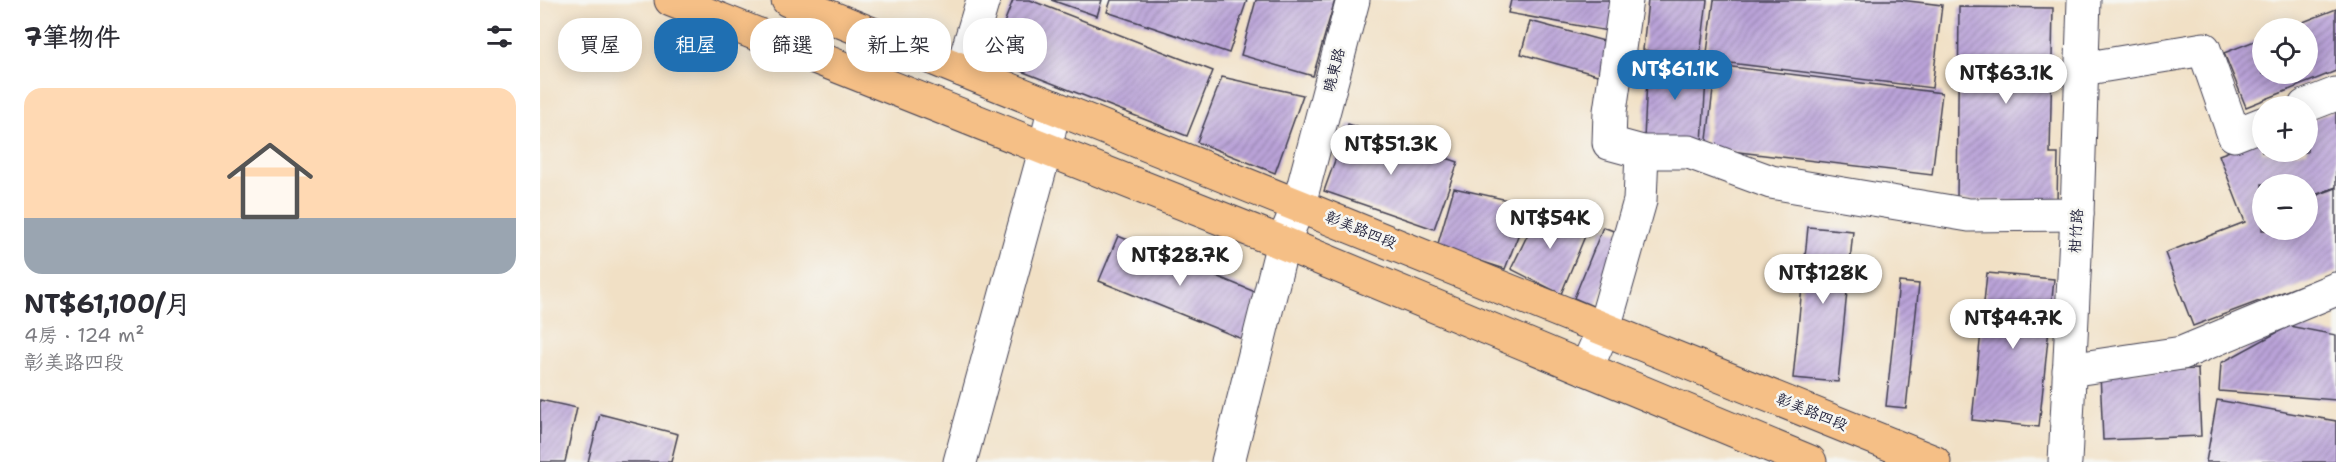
<!DOCTYPE html>
<html lang="zh-TW">
<head>
<meta charset="utf-8">
<style>
  body { margin:0; font-family:"Shantell Sans","LXGW WenKai TC",sans-serif; background:#f7f7f7; color:#2b2b33; height:100vh; display:flex; flex-direction:column; font-size:22px; white-space:nowrap }
  * { box-sizing:border-box; margin:0 }
  p { font-size:20px; color:#7c7c81 }
  .icon { flex:none; width:33px; height:33px; fill:none; stroke:currentColor; stroke-width:2; stroke-linecap:round; stroke-linejoin:round }
  .map { position:relative; flex:1; overflow:hidden }
  .drawer { display:flex; flex-direction:column; background:#fff; width:540px }
  .drawer>* { flex:none }
  .banner { position:absolute; left:18px; top:18px; width:570px; height:54px; display:flex; gap:12px }
  .buttons { position:absolute; left:1712px; top:18px; display:grid; gap:12px }
  .buttons a { display:grid; place-items:center; width:66px; height:66px; border-radius:50%; background:#fff; box-shadow:0 3px 15px #0003; font-size:30px }
  .price { position:absolute; translate:-50% -51px; padding:0 14px; border-radius:21px; background:#fff; color:#222; font-size:20px; line-height:39px; filter:drop-shadow(0 2px 3px #0008) }
  .price::after { content:''; position:absolute; left:50%; top:36px; width:18px; height:14px; margin-left:-9px; background:inherit; clip-path:polygon(0 0,100% 0,50% 100%) }
  .price.current { background:#1f6fb2; color:#fff }
  ul { padding:0; list-style:none }
  li { display:grid; align-content:center; gap:12px; height:318px; padding:0 24px }
  li span { display:grid; place-items:center; height:186px; border-radius:18px; color:#555 }
  li>.icon { margin-inline-start:auto }
  span .icon { width:108px; height:108px; fill:#fffc; stroke-width:1 }
  li b { font-size:26px }
  h2 { display:flex; justify-content:space-between; align-items:center; height:72px; padding:0 24px; font-size:26px }
  .pill { padding:0 21px; border-radius:24px; background:#fff; box-shadow:0 3px 15px #0003; font-size:21px; line-height:54px }
  .pill.current { background:#1f6fb2; color:#fff }
  main { display:flex; flex:1; min-height:0 }
  .map>svg:first-child { display:block }
  .building { fill:url(#building-hatch) }
  .lines { fill:none; stroke-linecap:round; stroke-linejoin:round }
  .minor-casing { stroke:#413e50; stroke-width:35 }
  .major-casing { stroke:#413e50; stroke-width:35 }
  .minor { stroke:#fff; stroke-width:33 }
  .major { stroke:#f5bf86; stroke-width:33 }
  .labels { text-anchor:middle; stroke-width:5; stroke-linejoin:round; paint-order:stroke }
  .street-label { font-size:15px; fill:#22223b; stroke:#f6f6f2 }
</style>
</head>
<body>
<main>
<section class="drawer">
<h2>7筆物件<svg class="icon" aria-label="filters" viewBox="0 0 24 24"><path d="M4 7h16M4 17h16"/><circle cx="9" cy="7" r="2"/><circle cx="15" cy="17" r="2"/></svg></h2>
<ul>
<li><span style="background:linear-gradient(#ffd9b3 70%,#9aa5b1 0)"><svg class="icon" aria-label="home" viewBox="0 0 24 24"><path d="M3 11l9-7 9 7M6 9v11h12V9"/></svg></span><div><b>NT$61,100/月</b><p>4房 · 124 m²</p><p>彰美路四段</p></div></li>
</ul>
</section>
<div class="map">
<svg width="1796" height="462" viewBox="0 0 1796 462">
  <defs>
    <pattern id="building-hatch" width="6" height="6" patternUnits="userSpaceOnUse" patternTransform="scale(1.5)"><rect width="6" height="6" fill="#baa3d8"/><path d="M-1 1l2-2M0 6l6-6M5 7l2-2" fill="none" stroke="#9784b0"/></pattern>
  </defs>
  <rect width="100%" height="100%" fill="#f6f6f2"/>
  <filter id="ink" filterUnits="userSpaceOnUse"><feTurbulence type="fractalNoise" baseFrequency=".0167" numOctaves="2"/><feDisplacementMap in="SourceGraphic" scale="12" xChannelSelector="R" yChannelSelector="G"/><feConvolveMatrix kernelMatrix="1 2 1 2 8 2 1 2 1" color-interpolation-filters="sRGB"/></filter>
  <filter id="wash" filterUnits="userSpaceOnUse"><feTurbulence type="fractalNoise" baseFrequency=".008" numOctaves="4" result="noise"/><feDisplacementMap in="SourceGraphic" scale="24" xChannelSelector="R" yChannelSelector="G"/><feGaussianBlur stdDeviation="1.35" result="paint"/><feColorMatrix in="noise" values="0 0 0 0 0 0 0 0 0 0 0 0 0 0 0 0 0 1.4 0 .05"/><feComposite in="paint" operator="in"/></filter>
  <g filter="url(#wash)">
    <rect width="100%" height="100%" fill="#f1e0c5"/>
    <g id="blocks">
      <!-- building -->
      <g class="building">
        <path d="M 473,0 L 490,0 L 673,71 L 647,136 L 450,59 Z"/>
        <path d="M 511,0 L 562,0 L 557,16 Z"/>
        <path d="M 571,0 L 707,0 L 689,53 L 567,12 Z"/>
        <path d="M 716,0 L 795,0 L 773,76 L 701,55 Z"/>
        <path d="M 971,0 L 1079,0 L 1073,32 L 968,13 Z"/>
        <path d="M 1108,0 L 1167,0 L 1160,57 L 1103,50 Z"/>
        <path d="M 1174,0 L 1360,0 L 1402,5 L 1392,88 L 1166,60 Z"/>
        <path d="M 1419,7 L 1513,8 L 1510,154 L 1518,154 L 1517,202 L 1417,200 Z"/>
        <path d="M 1796,9 L 1796,71 L 1706,107 L 1684,53 L 1722,38 L 1722,74 L 1767,74 L 1767,28 L 1748,28 Z"/>
        <path d="M 990,21 L 1075,44 L 1065,77 L 981,54 Z"/>
        <path d="M 1108,59 L 1167,63 L 1162,143 L 1104,139 Z"/>
        <path d="M 1176,65 L 1402,93 L 1392,175 L 1166,148 Z"/>
        <path d="M 682,77 L 763,95 L 735,173 L 657,142 Z"/>
        <path d="M 1796,110 L 1796,187 L 1767,198 L 1767,184 L 1722,184 L 1722,230 L 1767,230 L 1767,199 L 1796,188 L 1796,272 L 1653,326 L 1625,253 L 1705,222 L 1679,155 L 1722,139 L 1722,152 L 1767,152 L 1767,121 Z"/>
        <path d="M 808,124 L 918,162 L 894,229 L 784,191 Z"/>
        <path d="M 914,188 L 990,205 L 965,269 L 897,247 Z"/>
        <path d="M 1001,207 L 1048,229 L 1021,294 L 971,269 Z"/>
        <path d="M 1063,227 L 1084,235 L 1055,307 L 1034,298 Z"/>
        <path d="M 1268,227 L 1313,231 L 1298,382 L 1253,378 Z"/>
        <path d="M 578,236 L 720,294 L 702,339 L 559,281 Z"/>
        <path d="M 1447,273 L 1514,279 L 1499,427 L 1432,420 Z"/>
        <path d="M 1359,282 L 1379,284 L 1366,408 L 1346,406 Z"/>
        <path d="M 1749,326 L 1796,335 L 1796,400 L 1679,391 L 1681,363 Z"/>
        <path d="M 1658,369 L 1661,436 L 1563,440 L 1560,373 Z"/>
        <path d="M 0,400 L 37,408 L 25,462 L 0,462 Z"/>
        <path d="M 1677,400 L 1796,421 L 1796,462 L 1666,462 Z"/>
        <path d="M 60,414 L 138,434 L 131,462 L 48,462 Z"/>
      </g>
    </g>
  </g>
  <g filter="url(#ink)">
    <use href="#blocks" fill-opacity="0" stroke="#413e50" stroke-width="1.5"/>
    <g class="lines">
      <defs>
        <g id="minor">
          <path d="M 1086,0 L 1070,111 L 1069,143 L 1102,152 L 1149,152 L 1231,182 L 1429,215 L 1537,214"/>
          <path d="M 1542,69 L 1664,49 L 1694,135 L 1722,124"/>
          <path d="M 422,70 L 443,0"/>
          <path d="M 1765,106 L 1796,94"/>
          <path d="M 1046,369 L 1064,328 L 1100,201 L 1102,152"/>
          <path d="M 1529,370 L 1642,353 L 1796,289"/>
          <path d="M 420,462 L 505,151 L 514,107"/>
          <path d="M 688,462 L 743,243 L 759,204 L 813,0"/>
          <path d="M 1525,462 L 1537,214 L 1544,0"/>
        </g>
        <g id="major">
          <path d="M 131,0 L 743,243 L 1270,462"/>
          <path d="M 248,0 L 1394,462"/>
        </g>
      </defs>
      <!-- minor casing -->
      <use href="#minor" class="minor-casing"/>
      <!-- major casing -->
      <use href="#major" class="major-casing"/>
      <!-- minor -->
      <use href="#minor" class="minor"/>
      <!-- major -->
      <use href="#major" class="major"/>
    </g>
  </g>
  <g class="labels">
    <!-- street labels -->
    <g class="street-label">
      <text transform="translate(794 70) rotate(-75)" y="5">曉東路</text>
      <text transform="translate(821 230) rotate(22)" y="5">彰美路四段</text>
      <text transform="translate(1536 231) rotate(-87)" y="5">柑竹路</text>
      <text transform="translate(1272 412) rotate(22)" y="5">彰美路四段</text>
    </g>
  </g>
</svg>
<div class="buttons">
<a><svg class="icon" aria-label="locate" viewBox="0 0 24 24"><circle cx="12" cy="12" r="6"/><path d="M12 2v4M12 18v4M2 12h4M18 12h4"/></svg></a>
<a>+</a>
<a>−</a>
</div>
<b class="price current" style="left:1135px;top:101px">NT$61.1K</b>
<b class="price" style="left:1466px;top:105px">NT$63.1K</b>
<b class="price" style="left:851px;top:176px">NT$51.3K</b>
<b class="price" style="left:1010px;top:250px">NT$54K</b>
<b class="price" style="left:640px;top:287px">NT$28.7K</b>
<b class="price" style="left:1283px;top:305px">NT$128K</b>
<b class="price" style="left:1473px;top:350px">NT$44.7K</b>
<div class="banner">
<a class="pill">買屋</a>
<a class="pill current">租屋</a>
<a class="pill">篩選</a>
<a class="pill">新上架</a>
<a class="pill">公寓</a>
</div>
</div>
</main>
</body>
</html>
